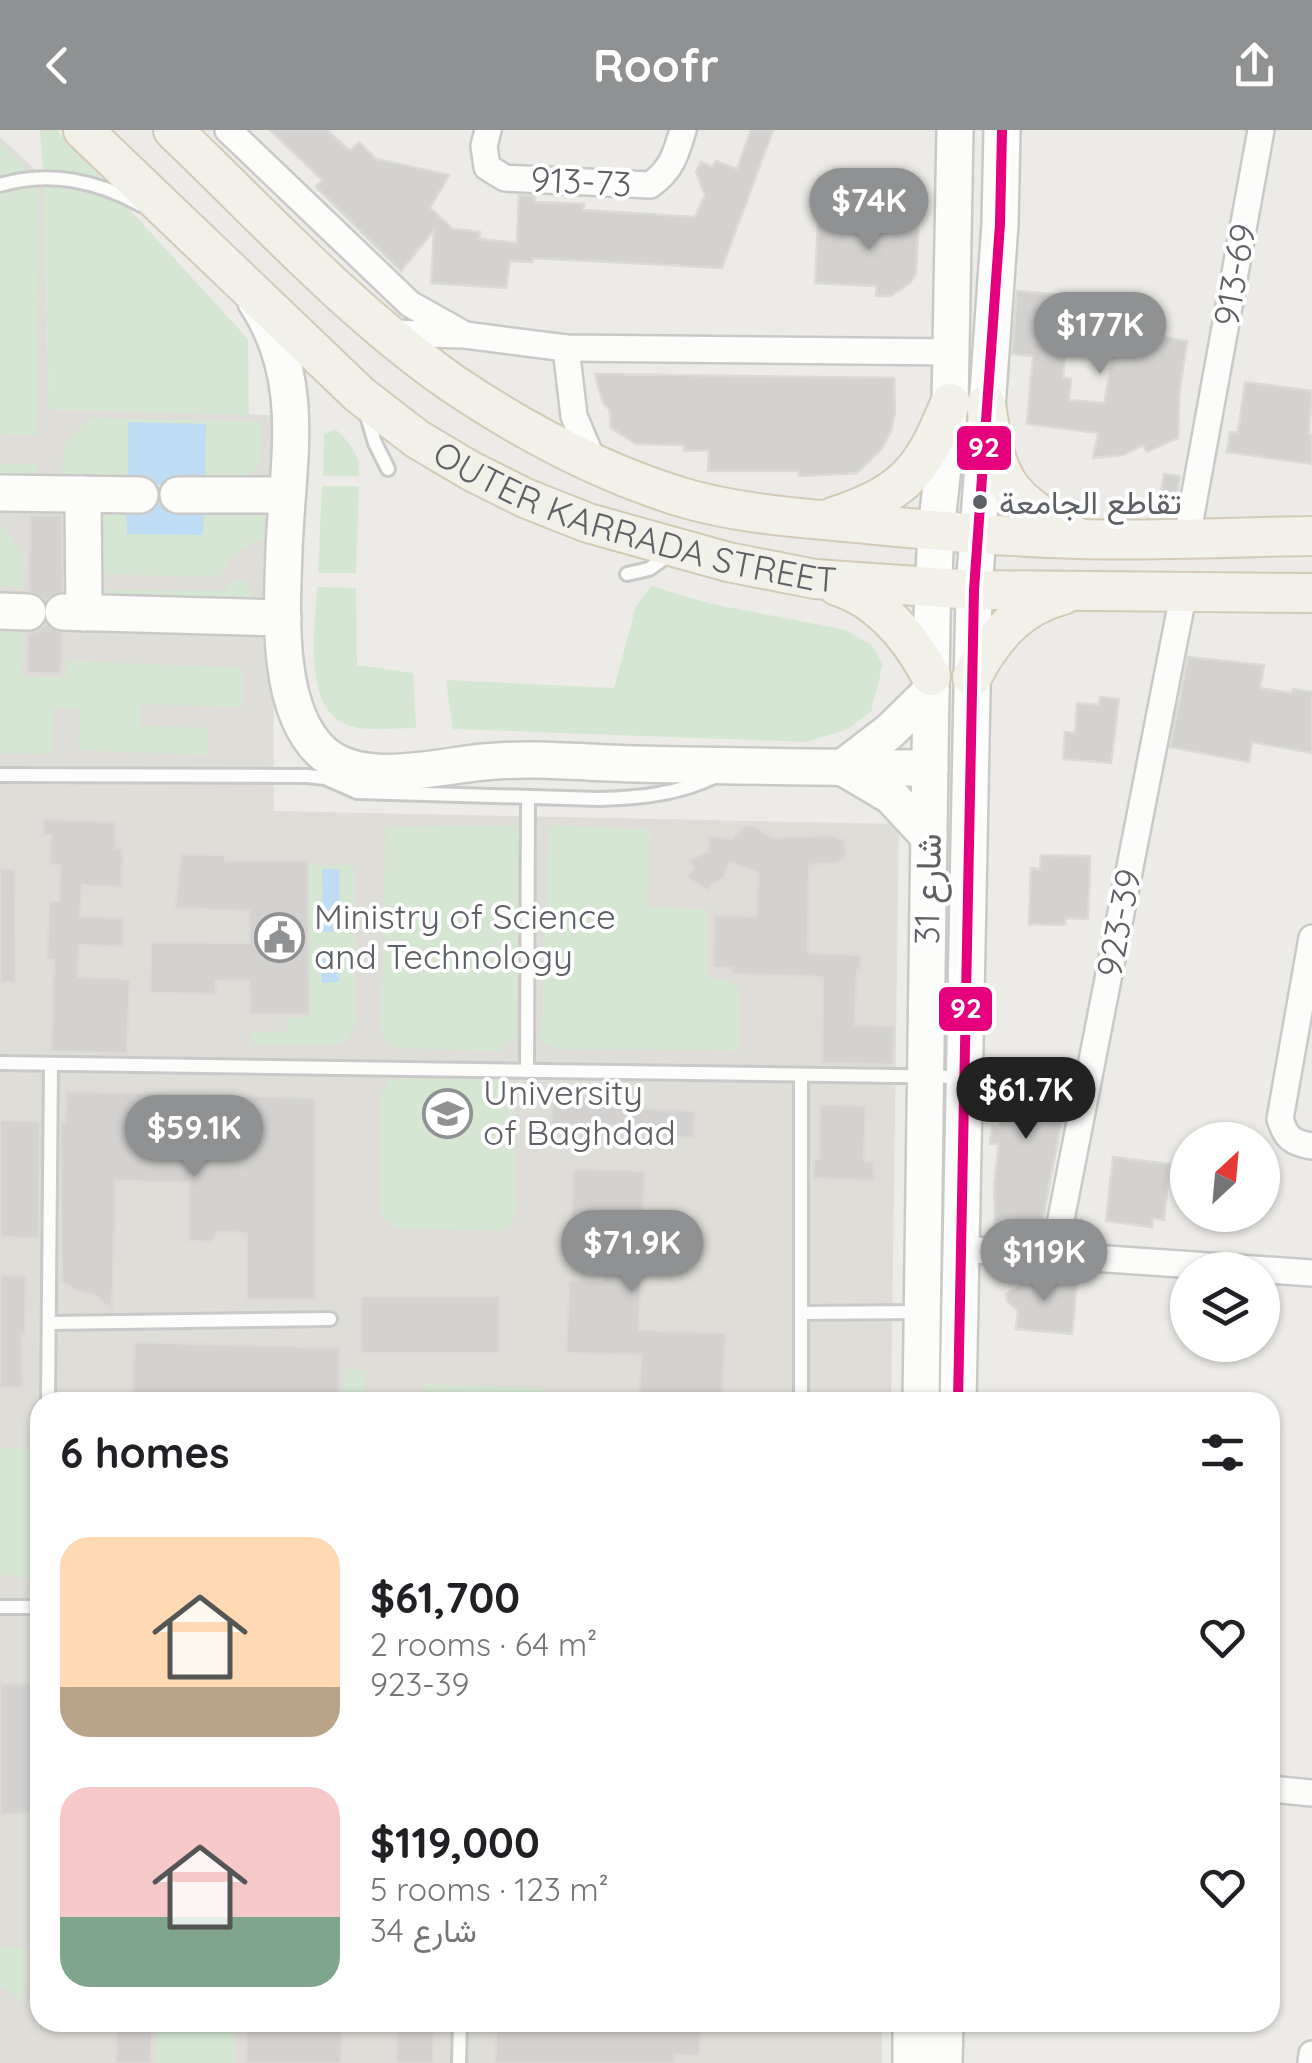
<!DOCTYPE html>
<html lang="en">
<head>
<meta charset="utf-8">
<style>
  body { margin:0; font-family:Quicksand,Vazirmatn,sans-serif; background:#f2f2f2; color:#202124; height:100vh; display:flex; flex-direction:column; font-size:38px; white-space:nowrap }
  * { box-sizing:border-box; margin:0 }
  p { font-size:32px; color:#757577 }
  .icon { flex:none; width:55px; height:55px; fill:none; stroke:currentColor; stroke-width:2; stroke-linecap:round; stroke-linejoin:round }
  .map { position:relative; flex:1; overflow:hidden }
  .drawer { position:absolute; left:30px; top:1262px; width:1250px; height:640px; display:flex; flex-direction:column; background:#fff; border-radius:30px; box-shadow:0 2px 8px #0004 }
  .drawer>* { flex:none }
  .needle { width:65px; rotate:26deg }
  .controls { position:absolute; left:1170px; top:992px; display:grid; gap:20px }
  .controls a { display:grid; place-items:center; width:110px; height:110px; border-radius:50%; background:#fff; box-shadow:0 2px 8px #0004; font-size:50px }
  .price { position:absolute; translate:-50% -85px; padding:0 22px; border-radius:35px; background:#8f9192; color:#fff; font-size:32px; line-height:65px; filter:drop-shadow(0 2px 5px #0008) }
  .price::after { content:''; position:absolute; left:50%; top:60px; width:30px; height:22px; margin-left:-15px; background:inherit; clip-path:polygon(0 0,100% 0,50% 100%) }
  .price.current { background:#222; color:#fff }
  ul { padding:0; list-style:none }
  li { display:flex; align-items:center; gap:30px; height:250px; padding:0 30px }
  li span { display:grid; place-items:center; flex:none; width:280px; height:200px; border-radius:30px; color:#555 }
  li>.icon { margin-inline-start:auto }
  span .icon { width:120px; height:120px; fill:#fffc; stroke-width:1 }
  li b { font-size:42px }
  h2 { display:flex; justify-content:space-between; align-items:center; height:120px; padding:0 30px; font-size:42px }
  header { display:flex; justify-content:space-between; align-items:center; height:130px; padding:0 30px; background:#8f9192; color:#fff; font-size:45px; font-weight:800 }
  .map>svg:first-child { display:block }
  .education { fill:#dfddd7 }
  .green { fill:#d5e7d3 }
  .water { fill:#bedcf4 }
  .building { fill:#d3d2d0; stroke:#dbdad6; stroke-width:2.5 }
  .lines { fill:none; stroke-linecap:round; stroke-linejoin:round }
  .lane-casing { stroke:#c9c9c9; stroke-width:18 }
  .street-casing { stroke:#c9c9c9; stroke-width:30 }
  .secondary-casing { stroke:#c9c9c8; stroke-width:40 }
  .primary-casing { stroke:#d2cbb7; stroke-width:42 }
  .lane { stroke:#fcfcfb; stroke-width:12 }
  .street { stroke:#fcfcfb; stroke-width:25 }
  .secondary { stroke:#fcfcfb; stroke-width:35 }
  .primary { stroke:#f2f1e9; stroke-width:38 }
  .bus-1-casing { stroke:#fff; stroke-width:18 }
  .bus-1 { stroke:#e5007d; stroke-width:10 }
  .bus-dot { fill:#5d6064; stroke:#fff; stroke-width:4 }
  .labels { text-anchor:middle; stroke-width:8; stroke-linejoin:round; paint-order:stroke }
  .bus-label { font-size:32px; fill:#5d6064; stroke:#fff; text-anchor:start }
  .street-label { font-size:35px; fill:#5d6064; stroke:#fff }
  .poi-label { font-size:35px; fill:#5d6064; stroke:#fff; text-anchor:start }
  .line-badge { stroke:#fff; stroke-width:4 }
  .badge-label { font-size:28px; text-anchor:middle; font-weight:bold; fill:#fff }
</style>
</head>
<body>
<header><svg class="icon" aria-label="back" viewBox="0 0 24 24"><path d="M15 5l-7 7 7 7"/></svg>Roofr<svg class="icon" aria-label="share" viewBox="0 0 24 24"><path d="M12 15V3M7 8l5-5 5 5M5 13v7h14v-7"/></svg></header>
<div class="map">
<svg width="1312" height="1933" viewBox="0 0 1312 1933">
  <rect width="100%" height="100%" fill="#ecebe7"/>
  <!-- education -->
  <path class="education" d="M 0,7 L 44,48 L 49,279 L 272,285 L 274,681 L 899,694 L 891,1272 L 40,1272 L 40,1892 L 882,1892 L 882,1933 L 0,1933 Z"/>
  <!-- green -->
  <g class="green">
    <path d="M 40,0 L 57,0 L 248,209 L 249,285 L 49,279 L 44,48 Z"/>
    <path d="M 0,12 L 39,51 L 37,305 L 0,304 Z"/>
    <path d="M 91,288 L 262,292 C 263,349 258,345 205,355 L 206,294 L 129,292 L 128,354 L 61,351 L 65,314 Z"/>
    <path d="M 335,299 C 350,313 361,325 359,346 L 323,346 L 324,304 Z"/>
    <rect x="0" y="334" width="38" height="11"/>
    <path d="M 322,356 L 359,356 L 356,443 L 318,443 Z"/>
    <path d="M 126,374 L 203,405 L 204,375 L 266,376 L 263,410 C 243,412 229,431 219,447 L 93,444 L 96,375 Z"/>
    <path d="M 0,394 L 24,426 L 22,457 L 0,456 Z"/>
    <path d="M 244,450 L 252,465 L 251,480 L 102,476 L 95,460 L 225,461 L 232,451 Z"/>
    <path d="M 651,456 L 712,474 L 846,500 L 871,515 L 883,534 L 871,582 L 848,599 L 807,612 L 453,599 L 446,550 L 614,558 L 636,476 Z"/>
    <path d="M 317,457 L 356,458 L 357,535 L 413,543 L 416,598 C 397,598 373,601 354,597 C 300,586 316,496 317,457 Z"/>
    <path d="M 0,495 L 23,496 L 22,547 L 66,548 L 67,531 L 243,538 L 242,577 L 140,574 L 140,596 L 208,598 L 207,625 L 78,620 L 80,579 L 54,578 L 52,624 L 0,623 Z"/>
    <path d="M 519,695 L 517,905 L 500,921 L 393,918 L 385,910 L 381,900 L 386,697 Z"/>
    <path d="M 550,695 L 650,700 L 647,777 L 707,780 L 708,848 L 729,851 L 739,859 L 739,920 L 559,919 L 541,911 Z"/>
    <path d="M 309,735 L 354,735 L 356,893 L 349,907 L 339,914 L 252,915 L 252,902 L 287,902 L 287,887 L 310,887 Z"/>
    <path d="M 392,949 L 497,949 L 509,956 L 515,968 L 516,1083 L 511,1094 L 500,1101 L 395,1098 L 381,1084 L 381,963 Z"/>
    <path d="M 345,1239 L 366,1240 L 365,1272 L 344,1272 Z"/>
    <path d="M 427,1254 L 542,1258 L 541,1272 L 415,1272 Z"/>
    <path d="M 0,1318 L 36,1320 L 37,1449 L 0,1444 Z"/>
    <path d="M 0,1818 L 25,1818 L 24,1872 L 0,1855 Z"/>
    <rect x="157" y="1893" width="77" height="40"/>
  </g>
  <!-- water -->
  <g class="water">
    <path d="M 128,292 L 206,294 L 205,355 L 128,354 Z"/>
    <path d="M 126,374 L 204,375 L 203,405 L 127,404 Z"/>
    <path d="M 322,739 L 339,739 L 339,802 L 323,802 Z"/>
    <path d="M 321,829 L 339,829 L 339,852 L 322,853 Z"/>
  </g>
  <!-- building -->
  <g class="building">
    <path d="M 270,0 L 327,0 L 350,21 L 359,12 L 376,29 L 449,45 L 430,78 L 453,99 L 480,102 L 479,109 L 517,113 L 519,65 L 535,66 L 535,72 L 584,74 L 583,80 L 695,87 L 705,65 L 696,42 L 701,32 L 712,37 L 716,31 L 737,39 L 751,0 L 773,0 L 722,138 L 533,128 L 532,132 L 510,131 L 506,158 L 431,153 L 434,100 L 401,141 L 316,57 L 322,50 Z"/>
    <path d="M 884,82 L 919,84 L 916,143 L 910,153 L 891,166 L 876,166 L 877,156 L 815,153 L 818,92 L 882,95 Z"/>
    <path d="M 1017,161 L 1103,169 L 1101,193 L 1068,190 L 1063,248 L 1071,249 L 1069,270 L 1104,273 L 1118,199 L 1187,211 L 1179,267 L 1178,308 L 1147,322 L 1143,315 L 1123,325 L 1093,328 L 1098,303 L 1027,294 L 1033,226 L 1012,224 Z"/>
    <path d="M 595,244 L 894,248 L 895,283 L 891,301 L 882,319 L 857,343 L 799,346 L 798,341 L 708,341 L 709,320 L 684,321 L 684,315 L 636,314 L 610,297 L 610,280 L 603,273 Z"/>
    <path d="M 1245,252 L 1312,261 L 1309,304 L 1312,305 L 1312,334 L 1227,322 L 1230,302 L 1238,303 Z"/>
    <path d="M 1164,344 L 1180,346 L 1175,379 L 1158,376 Z"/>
    <path d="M 30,385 L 62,385 L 63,461 L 45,470 L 29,461 Z"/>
    <path d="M 46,494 L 62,503 L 61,544 L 27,543 L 28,503 L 37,501 Z"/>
    <path d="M 1188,527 L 1264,535 L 1260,558 L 1292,563 L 1293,559 L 1312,562 L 1312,623 L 1252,612 L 1249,632 L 1170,617 Z"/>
    <path d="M 1100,567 L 1119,569 L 1111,633 L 1063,629 L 1065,602 L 1075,603 L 1077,573 L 1099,575 Z"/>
    <path d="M 43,689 L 116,692 L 116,718 L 123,718 L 122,757 L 82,755 L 80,786 L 124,788 L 123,817 L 79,815 L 78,847 L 130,849 L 127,924 L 51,921 L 54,830 L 47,829 L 49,771 L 59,771 L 60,735 L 49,735 L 51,705 L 43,705 Z"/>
    <path d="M 745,696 L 755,696 L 772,708 L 830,705 L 845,710 L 846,725 L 838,733 L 809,735 L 808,823 L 861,825 L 861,840 L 857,840 L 855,895 L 894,896 L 893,935 L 822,933 L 823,847 L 732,844 L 732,838 L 713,838 L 714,785 L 756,786 L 758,743 L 730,732 L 724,748 L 712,754 L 708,761 L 687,747 L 694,737 L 687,730 L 708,722 L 708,706 L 731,709 Z"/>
    <path d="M 181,724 L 225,725 L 225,731 L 308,731 L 309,884 L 250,884 L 249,851 L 216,851 L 216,864 L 150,863 L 151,812 L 249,813 L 249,781 L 175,778 Z"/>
    <path d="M 1041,725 L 1090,726 L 1088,789 L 1066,788 L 1065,795 L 1029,794 L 1031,738 L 1040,739 Z"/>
    <path d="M 0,739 L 15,739 L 16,852 L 0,852 Z"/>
    <path d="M 995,938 L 1059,942 L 1059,946 L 1070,948 L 1042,1093 L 995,1093 L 994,1054 L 999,1014 L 990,1014 L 992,996 L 999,997 L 1001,961 L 994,961 Z"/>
    <path d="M 66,961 L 315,968 L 316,1170 L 247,1170 L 247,1103 L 218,1102 L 211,1112 L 188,1111 L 189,1052 L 116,1051 L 112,1180 L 94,1165 L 80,1162 L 62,1152 L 60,991 L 65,992 Z"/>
    <path d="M 552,966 L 613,969 L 613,977 L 695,981 L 694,1008 L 624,1005 L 624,997 L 551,994 Z"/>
    <path d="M 820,974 L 866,976 L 864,1031 L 874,1032 L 874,1051 L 813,1048 L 814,1029 L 819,1029 Z"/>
    <path d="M 0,990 L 40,991 L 39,1108 L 0,1107 Z"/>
    <path d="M 1113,1027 L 1170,1034 L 1164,1090 L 1153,1088 L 1152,1097 L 1106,1091 Z"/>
    <path d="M 573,1039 L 645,1041 L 639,1200 L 726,1203 L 722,1270 L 639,1266 L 641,1225 L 566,1223 L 569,1150 L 603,1151 L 604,1111 L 571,1109 Z"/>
    <path d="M 0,1145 L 26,1146 L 25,1204 L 21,1204 L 23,1257 L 0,1258 Z"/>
    <path d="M 1020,1145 L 1077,1150 L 1072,1204 L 1016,1199 L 1018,1181 L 1007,1171 L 1006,1164 L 1019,1156 Z"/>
    <rect x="361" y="1166" width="138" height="57"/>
    <path d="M 134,1212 L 340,1218 L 339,1272 L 132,1272 Z"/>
    <path d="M 40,1553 L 40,1683 L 0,1684 L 0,1554 Z"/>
    <path d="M 117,1892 L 152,1892 L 151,1933 L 116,1933 Z"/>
    <path d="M 247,1892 L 342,1892 L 341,1933 L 246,1933 Z"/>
    <path d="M 398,1892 L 434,1892 L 433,1933 L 396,1933 Z"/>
    <path d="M 497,1892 L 651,1897 L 651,1892 L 701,1892 L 700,1926 L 675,1925 L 675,1933 L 495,1933 Z"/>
  </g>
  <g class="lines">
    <defs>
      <g id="lane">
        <path d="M 0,55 C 48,40 98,51 141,75"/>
        <path d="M 366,282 L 375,313 L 388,339"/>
        <path d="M 627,444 L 649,439 L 673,422"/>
        <path d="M 0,645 L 307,646 L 325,648 L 357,662 L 599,669 C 640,668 679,664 716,646"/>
        <path d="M 0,933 L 962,947"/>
        <path d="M 527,941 L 528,667"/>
        <path d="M 801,1183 L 919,1182"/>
        <path d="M 49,1193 L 330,1189"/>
        <path d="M 48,1272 L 51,934"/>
        <path d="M 801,1272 L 801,945"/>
        <path d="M 0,1477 L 40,1477"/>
        <path d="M 459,1933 L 460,1892"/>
      </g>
      <g id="street">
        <path d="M 228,0 L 410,174 L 460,202"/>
        <path d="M 488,0 L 484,16 L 487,37 L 505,48 L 650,55 C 671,41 676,24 683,0"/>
        <path d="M 388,203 L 465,205 L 566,218 L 952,222"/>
        <path d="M 566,218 L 574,286 L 595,336"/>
        <path d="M 1187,407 L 1261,0"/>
        <path d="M 1312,808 L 1280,989 C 1286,1008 1292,1013 1312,1016"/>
        <path d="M 960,1119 L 1312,1143"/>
        <path d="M 1054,1125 L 1184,461"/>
        <path d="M 1270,1659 L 1312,1663"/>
        <path d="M 1311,1933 L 1312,1924"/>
      </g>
      <g id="secondary">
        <path d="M 256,172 C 308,251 287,332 284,421 C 282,480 275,580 323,623 C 363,658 438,636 484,632 C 534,627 585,633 635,634 C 733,636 832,638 930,638"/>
        <path d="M 0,363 L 140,365"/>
        <path d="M 83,364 L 84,483"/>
        <path d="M 178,365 L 286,365"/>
        <path d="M 0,481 L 28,482"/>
        <path d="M 63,482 L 283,488"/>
        <path d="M 842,638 L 889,602 L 931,561"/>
        <path d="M 847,640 L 891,666 L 929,707"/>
        <path d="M 921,1272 L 932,486 L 936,401 L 950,273 L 955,0"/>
        <path d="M 958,1272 L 974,460 L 1000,94 L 1002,0"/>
        <path d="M 911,1933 L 911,1892"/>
        <path d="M 944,1933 L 945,1892"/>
      </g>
      <g id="primary">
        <path id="s1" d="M 83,0 L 360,265 L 417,309 L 471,341 L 525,368 L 588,393 L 728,432 L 815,449 L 974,460 L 1312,463"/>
        <path d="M 173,0 C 263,86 350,182 452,253 C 523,301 600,342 681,367 C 741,385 805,388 867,394 C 937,401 1008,407 1078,409 C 1156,411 1234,407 1312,406"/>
        <path d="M 986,274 C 998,357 1006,365 1078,408"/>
        <path d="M 833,387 C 905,363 922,342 950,273"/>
        <path d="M 837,456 C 881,470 910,507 931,546"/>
        <path d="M 972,547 C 992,508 1019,476 1063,465"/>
      </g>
    </defs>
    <!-- lane casing -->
    <use href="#lane" class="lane-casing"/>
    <!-- street casing -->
    <use href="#street" class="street-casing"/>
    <!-- secondary casing -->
    <use href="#secondary" class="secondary-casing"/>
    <!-- primary casing -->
    <use href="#primary" class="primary-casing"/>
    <!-- lane -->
    <use href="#lane" class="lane"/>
    <!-- street -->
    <use href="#street" class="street"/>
    <!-- secondary -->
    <use href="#secondary" class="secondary"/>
    <!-- primary -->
    <use href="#primary" class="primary"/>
    <defs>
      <path id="bus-1" d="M 958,1272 L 974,460 L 1000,94 L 1002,0"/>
    </defs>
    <!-- bus-1 casing -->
    <use href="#bus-1" class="bus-1-casing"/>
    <!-- bus-1 -->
    <use href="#bus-1" class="bus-1"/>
  </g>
  <!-- icons -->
  <defs>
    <symbol id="civic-ring" viewBox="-11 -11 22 22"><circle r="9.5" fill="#fff" stroke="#8f9192" stroke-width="1.5"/><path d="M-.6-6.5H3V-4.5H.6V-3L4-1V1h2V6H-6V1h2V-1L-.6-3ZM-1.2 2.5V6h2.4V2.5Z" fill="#8f9192"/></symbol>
    <symbol id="university-ring" viewBox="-11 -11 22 22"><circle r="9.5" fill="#fff" stroke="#8f9192" stroke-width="1.5"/><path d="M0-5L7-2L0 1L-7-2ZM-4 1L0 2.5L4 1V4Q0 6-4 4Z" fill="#8f9192"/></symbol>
  </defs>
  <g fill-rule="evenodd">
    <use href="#civic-ring" x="252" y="780" width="55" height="55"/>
    <use href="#university-ring" x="420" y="956" width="55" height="55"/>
  </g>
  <!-- markers -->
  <circle class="bus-dot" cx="980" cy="372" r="9"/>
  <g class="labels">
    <!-- bus labels -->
    <g class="bus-label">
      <text x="999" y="384">تقاطع الجامعة</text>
    </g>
    <!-- street labels -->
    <g class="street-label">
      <text transform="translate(581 52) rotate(3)" y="12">913-73</text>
      <text transform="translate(1235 145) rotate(-80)" y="12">913-69</text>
      <text dy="12" stroke="none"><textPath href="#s1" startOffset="690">OUTER KARRADA STREET</textPath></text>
      <text transform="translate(928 759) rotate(-89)" y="12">شارع 31</text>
      <text transform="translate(1119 793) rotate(-79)" y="12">923-39</text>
    </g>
    <!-- poi labels -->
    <g class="poi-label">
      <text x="314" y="799">Ministry of Science<tspan x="314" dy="40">and Technology</tspan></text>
      <text x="483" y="975">University<tspan x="483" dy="40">of Baghdad</tspan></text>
    </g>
  </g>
  <g class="line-badge">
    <rect x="955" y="294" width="58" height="48" rx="10" fill="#e5007d"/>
    <rect x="937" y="855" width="57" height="48" rx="10" fill="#e5007d"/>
  </g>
  <g class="badge-label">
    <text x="984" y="327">92</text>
    <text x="966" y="888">92</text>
  </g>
</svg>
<div class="controls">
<a><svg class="needle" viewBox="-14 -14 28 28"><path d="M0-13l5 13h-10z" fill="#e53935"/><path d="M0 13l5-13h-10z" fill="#757577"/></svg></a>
<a><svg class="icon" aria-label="layers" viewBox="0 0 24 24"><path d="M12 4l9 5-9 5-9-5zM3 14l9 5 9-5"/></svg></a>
</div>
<b class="price" style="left:869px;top:123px">$74K</b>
<b class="price" style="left:1100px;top:247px">$177K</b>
<b class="price current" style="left:1026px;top:1012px">$61.7K</b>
<b class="price" style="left:194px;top:1050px">$59.1K</b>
<b class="price" style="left:632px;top:1165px">$71.9K</b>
<b class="price" style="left:1044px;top:1174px">$119K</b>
<section class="drawer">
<h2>6 homes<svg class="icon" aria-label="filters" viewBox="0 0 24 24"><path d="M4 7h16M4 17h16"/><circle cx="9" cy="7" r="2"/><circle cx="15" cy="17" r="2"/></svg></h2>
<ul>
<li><span style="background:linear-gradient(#ffd9b3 75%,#b9a48a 0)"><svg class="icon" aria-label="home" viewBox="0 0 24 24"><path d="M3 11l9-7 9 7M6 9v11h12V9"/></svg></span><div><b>$61,700</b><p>2 rooms · 64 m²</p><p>923-39</p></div><svg class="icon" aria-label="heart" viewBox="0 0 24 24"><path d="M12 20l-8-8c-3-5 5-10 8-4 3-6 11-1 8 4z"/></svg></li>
<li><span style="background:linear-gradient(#f6c9c9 65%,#7fa58c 0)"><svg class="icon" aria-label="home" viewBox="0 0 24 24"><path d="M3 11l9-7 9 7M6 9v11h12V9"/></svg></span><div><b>$119,000</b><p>5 rooms · 123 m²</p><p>شارع 34</p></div><svg class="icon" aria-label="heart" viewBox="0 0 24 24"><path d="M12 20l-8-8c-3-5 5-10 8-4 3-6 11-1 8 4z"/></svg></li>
</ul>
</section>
</div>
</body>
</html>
